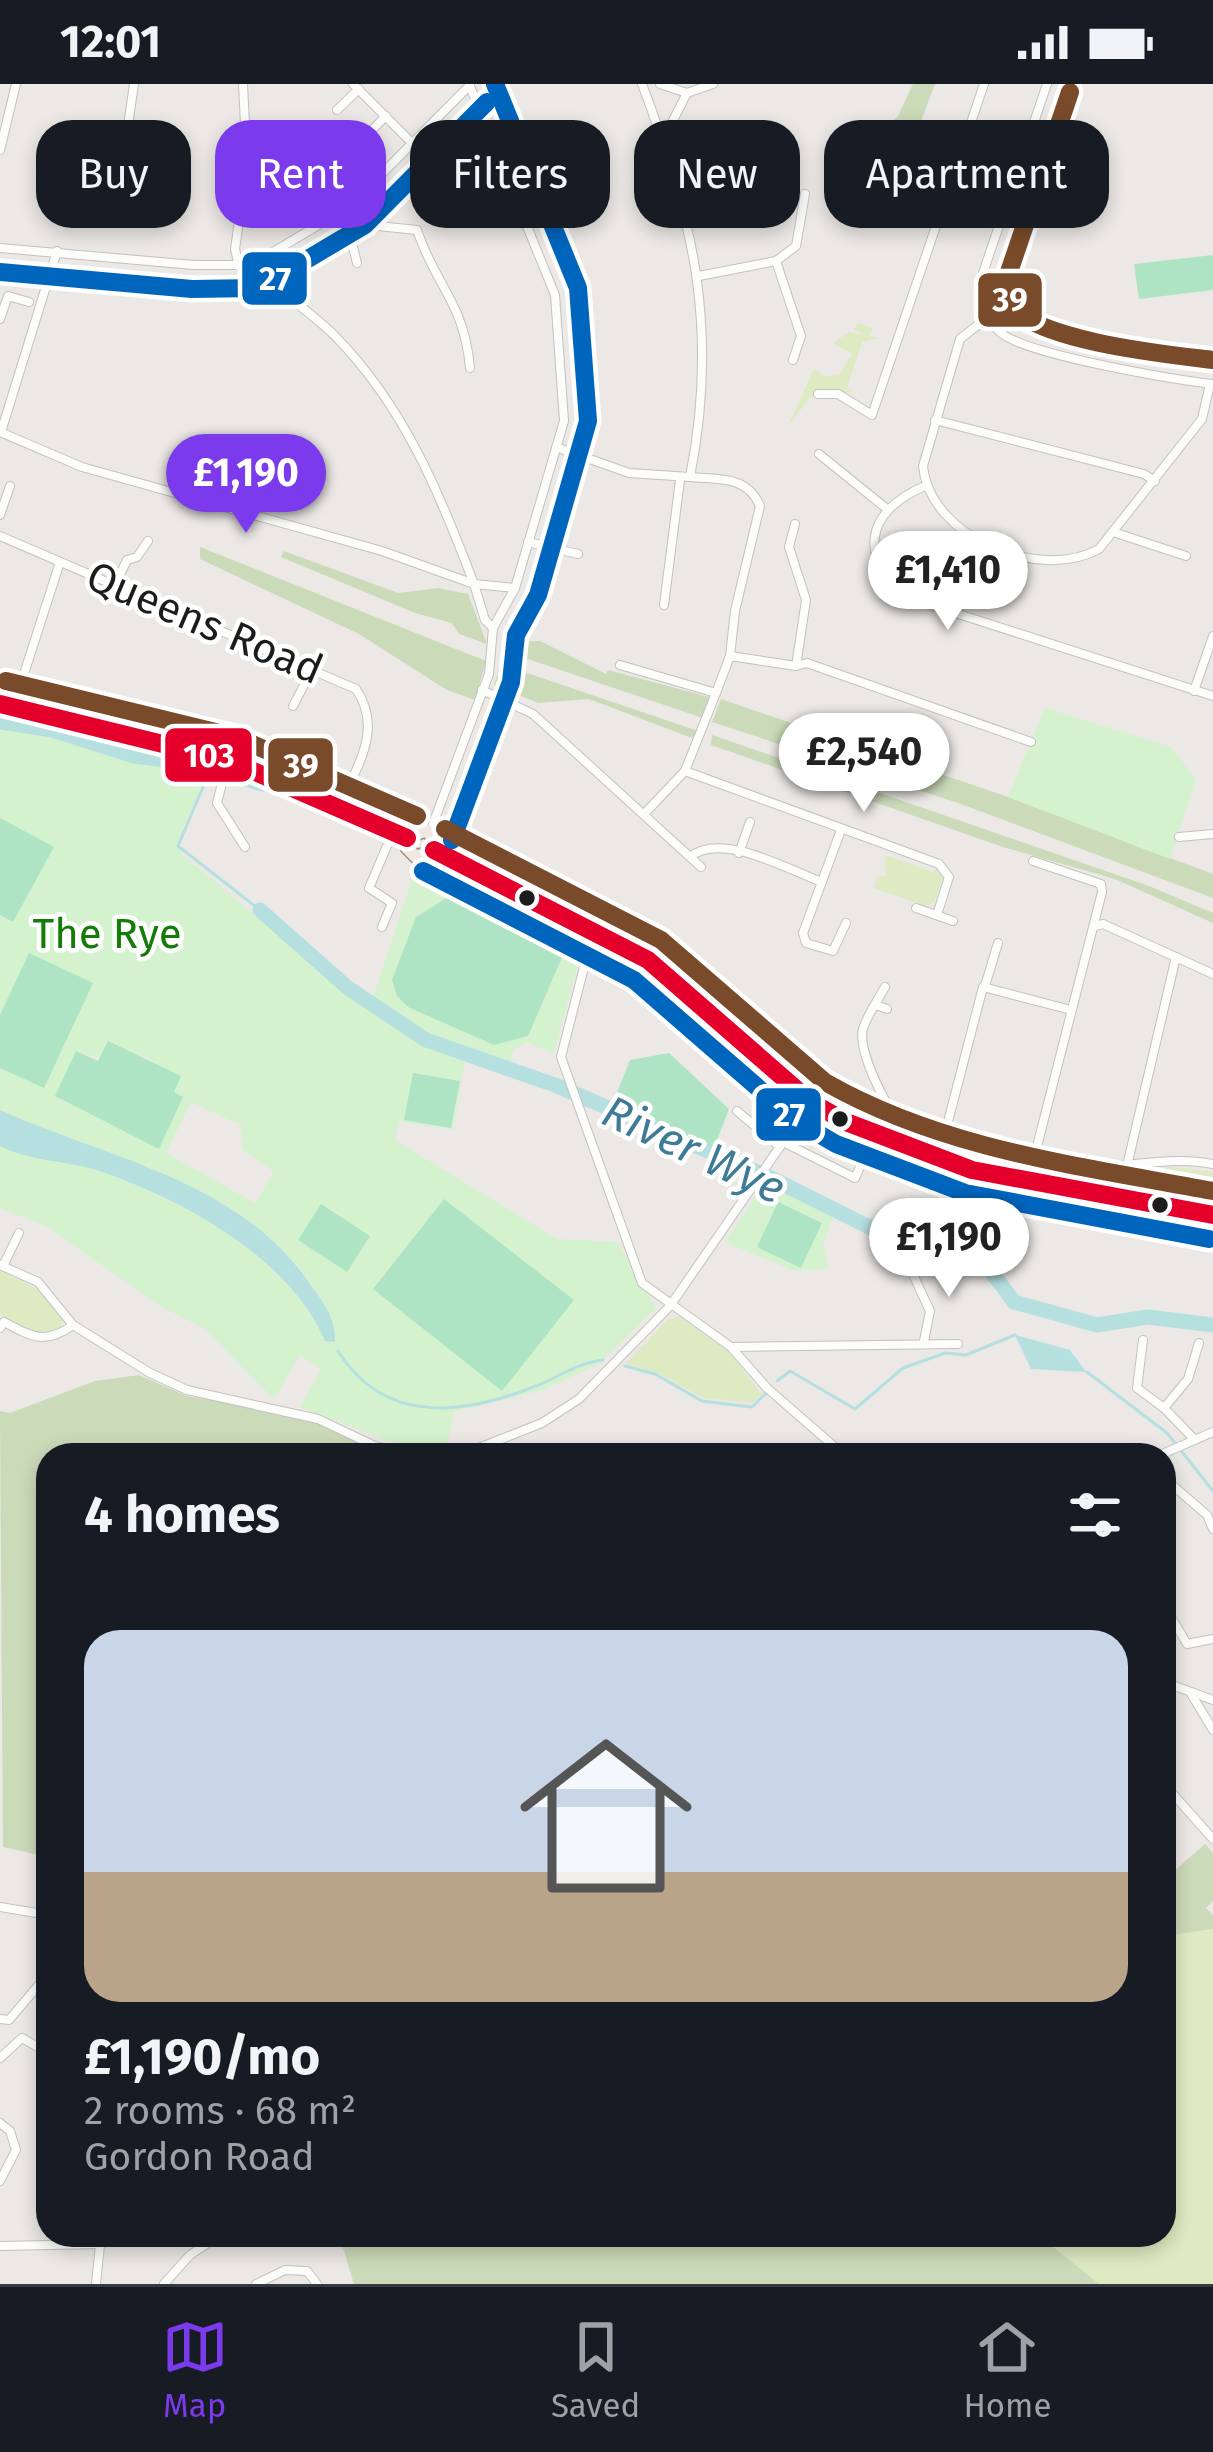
<!DOCTYPE html>
<html lang="en">
<head>
<meta charset="utf-8">
<style>
  body { margin:0; font-family:"Fira Sans",sans-serif; background:#20242c; color:#f1f3f6; height:100vh; display:flex; flex-direction:column; font-size:45px; white-space:nowrap }
  * { box-sizing:border-box; margin:0 }
  p { font-size:39px; color:#9ea1a6 }
  .icon { flex:none; width:66px; height:66px; fill:none; stroke:currentColor; stroke-width:2; stroke-linecap:round; stroke-linejoin:round }
  .map { position:relative; flex:1; overflow:hidden }
  .sheet { position:absolute; left:36px; top:1359px; width:1140px; height:804px; display:flex; flex-direction:column; background:#171b24; border-radius:36px; box-shadow:0 6px 18px #0003 }
  .sheet>* { flex:none }
  .banner { position:absolute; left:36px; top:36px; width:1143px; height:108px; display:flex; gap:24px }
  .price { position:absolute; translate:-50% -102px; padding:0 27px; border-radius:42px; background:#fff; color:#222; font-size:39px; line-height:78px; filter:drop-shadow(0 3px 6px #0008) }
  .price::after { content:''; position:absolute; left:50%; top:72px; width:36px; height:27px; margin-left:-18px; background:inherit; clip-path:polygon(0 0,100% 0,50% 100%) }
  .price.current { background:#7c3aed; color:#fff }
  ul { padding:0; list-style:none }
  li { display:grid; align-content:center; gap:24px; height:636px; padding:0 48px }
  li+li { border-top:3px solid #363941 }
  li span { display:grid; place-items:center; height:372px; border-radius:36px; color:#555 }
  li>.icon { margin-inline-start:auto }
  span .icon { width:216px; height:216px; fill:#fffc; stroke-width:1 }
  li b { font-size:51px }
  h2 { display:flex; justify-content:space-between; align-items:center; height:144px; padding:0 48px; font-size:51px }
  .pill { padding:0 42px; border-radius:36px; background:#171b24; box-shadow:0 6px 18px #0003; font-size:42px; line-height:108px }
  .pill.current { background:#7c3aed; color:#fff }
  .status { display:flex; justify-content:space-between; align-items:center; height:84px; padding:0 60px; background:#171b24; direction:ltr }
  .status svg { height:33px; fill:currentColor }
  .tabs { display:flex; justify-content:space-around; align-items:center; height:168px; border-top:3px solid #363941; background:#171b24; font-size:33px; color:#9ea1a6 }
  .tabs a { display:grid; justify-items:center; gap:6px }
  .tabs .current { color:#7c3aed }
  .map>svg:first-child { display:block }
  .grass { fill:#deeac2 }
  .forest { fill:#cbdab9 }
  .park { fill:#d5f2ce; fill-rule:evenodd }
  .pitch { fill:#aee4c3 }
  .water { fill:#b6dfe0 }
  .lines { fill:none; stroke-linecap:round; stroke-linejoin:round }
  .stream { stroke:#b6dfe0; stroke-width:3 }
  .river { stroke:#b6dfe0; stroke-width:15 }
  .street-casing { stroke:#c3c2c1; stroke-width:10 }
  .primary-casing { stroke:#a19181; stroke-width:15 }
  .street { stroke:#fcfcfb; stroke-width:8 }
  .primary { stroke:#f0e8e3; stroke-width:12 }
  .bus-1-casing { stroke:#fff; stroke-width:27 }
  .bus-2-casing { stroke:#fff; stroke-width:27 }
  .bus-3-casing { stroke:#fff; stroke-width:27 }
  .bus-1 { stroke:#e4002b; stroke-width:18 }
  .bus-2 { stroke:#0065bd; stroke-width:18 }
  .bus-3 { stroke:#7a4b2a; stroke-width:18 }
  .bus-dot { fill:#1c1c1c; stroke:#fff; stroke-width:4.5 }
  .labels { text-anchor:middle; stroke-width:9; stroke-linejoin:round; paint-order:stroke }
  .street-label { font-size:42px; fill:#1c1c1c; stroke:#fff }
  .park-label { font-size:42px; fill:#147d08; stroke:#fff }
  .water-label { font-size:45px; font-style:italic; fill:#3e7b96; stroke:#fff }
  .line-badge { stroke:#fff; stroke-width:4.5 }
  .badge-label { font-size:33px; text-anchor:middle; font-weight:bold; fill:#fff }
</style>
</head>
<body>
<div class="status"><b>12:01</b><svg viewBox="0 0 49 12"><path d="M0 12V9h3v3zM5 12V6h3v6zM10 12V3h3v9zM15 12V0h3v12zM26 1h20v11H26zM47 4h2v5h-2z"/></svg></div>
<div class="map">
<svg width="1213" height="2200" viewBox="0 0 1213 2200">
  <rect width="100%" height="100%" fill="#ebe8e5"/>
  <!-- grass -->
  <g class="grass">
    <path d="M 858,239 L 873,244 L 870,252 L 878,254 L 862,258 L 847,303 L 855,307 L 810,313 L 788,342 L 814,285 L 824,292 L 839,291 L 852,270 L 833,259 L 849,248 L 868,251 L 854,246 Z"/>
    <path d="M 885,771 L 933,788 L 938,783 L 943,793 L 934,819 L 926,822 L 874,804 L 877,793 L 886,791 Z"/>
    <path d="M 1170,1083 L 1213,1088 L 1213,1120 L 1159,1107 L 1067,1098 Z"/>
    <path d="M 0,1186 L 37,1205 L 63,1236 L 60,1245 L 37,1251 L 0,1230 Z"/>
    <path d="M 679,1233 L 727,1266 L 762,1310 L 752,1319 L 704,1314 L 657,1289 L 625,1280 L 667,1236 Z"/>
    <path d="M 1213,1845 L 1213,2200 L 1099,2200 L 1051,2162 L 1051,2151 L 1164,2151 L 1164,1852 Z"/>
  </g>
  <!-- forest -->
  <g class="forest">
    <path d="M 913,0 L 935,0 L 894,108 L 868,106 L 870,61 L 898,32 Z"/>
    <path d="M 200,463 L 486,577 L 475,616 L 447,606 L 359,550 L 200,475 Z"/>
    <path d="M 284,467 L 398,509 L 438,504 L 468,510 L 487,560 L 459,550 L 452,539 L 415,529 L 281,473 Z"/>
    <path d="M 540,557 L 606,590 L 608,586 L 709,613 L 703,634 L 501,566 L 503,558 Z"/>
    <path d="M 501,580 L 698,647 L 692,654 L 589,615 L 538,619 L 494,601 Z"/>
    <path d="M 721,615 L 1008,713 L 1213,790 L 1213,814 L 958,719 L 712,638 Z"/>
    <path d="M 712,651 L 1149,802 L 1213,829 L 1213,839 L 1115,795 L 1003,763 L 711,661 Z"/>
    <path d="M 139,1291 L 187,1312 L 296,1332 L 387,1366 L 386,1371 L 48,1371 L 48,1773 L 3,1763 L 0,1327 L 10,1329 L 95,1297 Z"/>
    <path d="M 1205,1760 L 1213,1769 L 1213,1817 L 1206,1824 L 1213,1831 L 1213,1845 L 1164,1852 L 1164,1796 Z"/>
    <path d="M 339,2151 L 1051,2151 L 1052,2162 L 1099,2200 L 354,2200 Z"/>
  </g>
  <!-- park -->
  <g class="park">
    <path d="M 1045,624 L 1171,663 L 1196,695 L 1170,775 L 1008,713 Z"/>
    <path d="M 0,640 L 208,688 L 178,756 L 182,771 C 266,835 365,941 465,977 L 453,1046 L 399,1037 L 395,1056 L 557,1155 L 617,1158 L 656,1224 L 599,1280 L 543,1306 L 454,1328 L 446,1365 L 388,1357 L 300,1323 L 321,1285 L 300,1271 L 274,1315 L 205,1245 L 160,1222 L 46,1142 L 0,1124 L 0,1062 C 35,1078 72,1076 108,1090 C 189,1119 290,1175 325,1257 L 335,1258 C 336,1234 323,1218 310,1199 C 237,1095 108,1075 0,1026 ZM 77,967 C 106,981 119,965 143,972 C 160,976 165,1004 182,1013 L 59,1017 ZM 191,1018 L 241,1041 L 242,1065 L 274,1088 L 255,1119 L 166,1069 Z"/>
    <path d="M 416,782 L 460,790 L 578,847 L 580,871 L 554,970 L 527,958 L 514,965 L 509,980 C 448,962 424,947 373,913 Z"/>
    <path d="M 764,1101 L 834,1129 L 823,1160 L 828,1185 L 794,1187 L 725,1158 Z"/>
  </g>
  <!-- pitch -->
  <g class="pitch">
    <path d="M 1213,171 L 1213,206 L 1139,215 L 1134,180 Z"/>
    <path d="M 0,734 L 54,763 L 13,838 L 0,831 Z"/>
    <path d="M 453,810 C 502,812 530,837 563,871 L 528,952 L 494,961 L 408,923 L 397,912 L 392,896 L 416,833 Z"/>
    <path d="M 29,869 L 93,899 L 44,1004 L 0,984 L 0,931 Z"/>
    <path d="M 108,957 L 181,992 L 174,1008 L 183,1013 L 159,1065 L 55,1012 L 76,967 L 98,977 Z"/>
    <path d="M 669,969 L 729,1025 L 714,1064 L 611,1023 L 630,976 Z"/>
    <path d="M 413,989 L 460,997 L 451,1044 L 404,1036 Z"/>
    <path d="M 444,1115 L 574,1216 L 502,1307 L 373,1205 Z"/>
    <path d="M 778,1118 L 822,1139 L 801,1184 L 757,1163 Z"/>
    <path d="M 321,1120 L 370,1152 L 347,1188 L 298,1156 Z"/>
  </g>
  <!-- water -->
  <g class="water">
    <path d="M 0,1026 C 108,1075 238,1095 310,1200 C 323,1218 336,1234 335,1258 L 325,1257 C 290,1175 188,1119 108,1090 C 72,1076 34,1079 0,1062 Z"/>
    <path d="M 1015,1251 L 1070,1266 L 1086,1288 L 1031,1285 Z"/>
  </g>
  <g class="lines">
    <!-- stream -->
    <g class="stream">
      <path d="M 211,684 L 178,762 L 260,826"/>
      <path d="M 338,1267 C 386,1344 468,1330 541,1300 C 561,1291 581,1278 603,1276"/>
      <path d="M 625,1282 L 655,1290 L 702,1317 L 752,1323 L 767,1308"/>
      <path d="M 1087,1288 L 1167,1349 L 1213,1407"/>
      <path d="M 777,1297 L 790,1287 L 855,1325 L 903,1284 L 945,1269 L 966,1271 L 1015,1251"/>
    </g>
    <!-- river -->
    <g class="river">
      <path d="M 0,638 L 53,646 L 134,672 L 199,680 L 262,700"/>
      <path d="M 260,826 L 348,904 L 426,956 L 555,1001 L 773,1095 L 925,1171 L 963,1163 L 978,1170 L 1014,1218 L 1097,1241 L 1148,1233 L 1213,1241"/>
    </g>
    <defs>
      <g id="street">
        <path d="M 353,0 L 412,59"/>
        <path d="M 660,0 L 687,9"/>
        <path d="M 1047,0 L 983,189 C 981,211 982,233 1001,249 C 1028,271 1171,295 1212,300"/>
        <path d="M 337,26 L 359,5"/>
        <path d="M 127,44 L 152,47"/>
        <path d="M 76,45 L 127,48 L 134,0"/>
        <path d="M 364,54 L 386,32"/>
        <path d="M 664,54 L 687,9 L 713,0"/>
        <path d="M 0,66 L 16,0"/>
        <path d="M 349,123 L 368,141 L 417,146 C 436,203 464,218 470,284"/>
        <path d="M 0,164 L 194,181 L 251,181 L 349,123 L 470,1"/>
        <path d="M 776,177 L 801,252 L 793,276"/>
        <path d="M 357,179 L 352,159 L 368,141"/>
        <path d="M 251,181 C 277,207 309,226 335,252 C 404,322 440,410 474,500 L 515,504"/>
        <path d="M 239,182 L 235,165 L 247,82 L 243,0"/>
        <path d="M 699,192 L 776,177 L 796,162 L 805,110"/>
        <path d="M 988,233 L 960,255 L 923,382 C 930,454 1040,498 1099,465 L 1202,335 L 1210,300"/>
        <path d="M 0,235 L 8,212 L 29,218"/>
        <path d="M 818,310 L 838,310 L 872,331 L 984,0"/>
        <path d="M 935,336 L 1144,390 L 1155,397"/>
        <path d="M 0,348 L 82,383 L 382,467 L 474,500 L 485,536 L 493,544"/>
        <path d="M 1,348 L 57,167"/>
        <path d="M 556,363 L 629,389 L 690,393 C 719,247 694,136 642,0"/>
        <path d="M 819,370 L 887,425"/>
        <path d="M 925,402 C 863,428 857,477 912,515 L 1213,612"/>
        <path d="M 0,431 L 10,402"/>
        <path d="M 795,440 L 789,463 L 806,516 L 796,582 L 807,579 L 1031,658"/>
        <path d="M 1113,448 L 1186,472"/>
        <path d="M 0,452 L 356,605 C 384,646 356,683 339,724"/>
        <path d="M 528,458 L 578,470"/>
        <path d="M 115,501 L 127,476 L 137,473 L 148,457"/>
        <path d="M 664,521 L 680,396"/>
        <path d="M 730,572 L 796,582"/>
        <path d="M 620,581 L 716,609 L 730,572 L 735,527 L 760,422 C 747,391 719,396 690,393"/>
        <path d="M 482,606 L 533,630 L 690,773 C 721,747 789,786 822,798"/>
        <path d="M 1194,607 L 1213,552"/>
        <path d="M 293,622 L 313,584"/>
        <path d="M 13,624 L 60,478"/>
        <path d="M 228,676 L 217,719 L 245,763"/>
        <path d="M 685,687 L 939,780 L 949,793 L 937,831"/>
        <path d="M 645,729 L 685,687 L 716,609"/>
        <path d="M 841,746 L 803,849 L 806,859 L 833,867 L 846,839"/>
        <path d="M 430,748 L 489,590 L 493,544 L 515,504 L 564,337 L 555,211 L 469,0"/>
        <path d="M 1179,753 L 1213,750"/>
        <path d="M 739,769 L 750,738"/>
        <path d="M 690,773 L 701,783"/>
        <path d="M 916,824 L 953,837"/>
        <path d="M 1095,842 L 1103,840 L 1213,890"/>
        <path d="M 382,843 L 392,819 L 369,804 L 393,748"/>
        <path d="M 593,848 L 561,973 L 642,1199 L 731,1263 L 767,1304 L 844,1371"/>
        <path d="M 985,902 L 998,859"/>
        <path d="M 885,903 C 878,916 867,931 863,945 C 857,969 887,1021 899,1042"/>
        <path d="M 876,921 L 887,925"/>
        <path d="M 737,1027 L 780,1063"/>
        <path d="M 899,1042 C 954,1060 1014,1085 1072,1085 C 1119,1085 1167,1071 1213,1080"/>
        <path d="M 943,1057 L 983,903 L 1071,926"/>
        <path d="M 783,1058 L 855,1094 L 864,1074"/>
        <path d="M 1032,1082 L 1102,808 L 1101,800 L 1033,777"/>
        <path d="M 1127,1082 L 1176,873"/>
        <path d="M 0,1181 L 38,1198 L 73,1241 L 150,1289 L 187,1306 L 318,1335 L 375,1362 L 413,1371"/>
        <path d="M 3,1182 L 19,1149"/>
        <path d="M 910,1184 L 930,1227 L 924,1257"/>
        <path d="M 0,1244 L 4,1238 C 32,1253 45,1261 73,1241"/>
        <path d="M 1143,1256 L 1137,1304 L 1164,1324"/>
        <path d="M 733,1263 L 958,1260"/>
        <path d="M 1195,1356 L 1164,1324 L 1188,1295 L 1199,1259"/>
        <path d="M 461,1371 L 542,1339 L 579,1315 L 670,1222 L 810,1019"/>
        <path d="M 1160,1371 L 1213,1348"/>
        <path d="M 1164,1394 L 1207,1431 L 1213,1445"/>
        <path d="M 1164,1521 L 1187,1560 L 1213,1555"/>
        <path d="M 1164,1598 L 1213,1616"/>
        <path d="M 1190,1608 L 1213,1646"/>
        <path d="M 1164,1700 L 1213,1755"/>
        <path d="M 0,1823 L 48,1831"/>
        <path d="M 0,1935 L 9,1936 L 48,1890"/>
        <path d="M 0,1974 L 22,1954 L 48,1969"/>
        <path d="M 0,2039 L 10,2047 L 16,2066 L 0,2097"/>
        <path d="M 0,2162 L 100,2160"/>
        <path d="M 96,2200 L 101,2151"/>
        <path d="M 164,2200 L 190,2171 L 220,2151"/>
        <path d="M 256,2200 L 285,2186 L 307,2187 L 317,2200"/>
      </g>
      <g id="primary">
        <path d="M 0,620 L 228,676 L 407,754"/>
        <path d="M 407,754 L 426,746 L 435,756 L 434,766"/>
        <path d="M 407,754 L 407,764 L 416,773 L 434,766"/>
        <path d="M 434,766 L 648,876 L 811,1018 L 846,1038 L 972,1086 L 1213,1131"/>
      </g>
    </defs>
    <!-- street casing -->
    <use href="#street" class="street-casing"/>
    <!-- primary casing -->
    <use href="#primary" class="primary-casing"/>
    <!-- street -->
    <use href="#street" class="street"/>
    <!-- primary -->
    <use href="#primary" class="primary"/>
    <defs>
      <g id="bus-1">
        <path d="M 0,620 L 228,676 L 407,754"/>
        <path d="M 434,766 L 648,876 L 811,1018 L 846,1038 L 972,1086 L 1213,1131"/>
      </g>
      <g id="bus-2">
        <path d="M 0,188 L 192,205 L 259,204 L 365,141 L 487,18"/>
        <path d="M 452,756 L 511,598 L 516,551 L 538,511 L 588,337 L 578,204 L 495,0"/>
        <path d="M 423,787 L 634,896 L 795,1036 L 836,1060 L 965,1109 L 1209,1155"/>
      </g>
      <g id="bus-3">
        <path d="M 1070,8 L 1007,194 L 1011,223 C 1044,258 1165,270 1213,276"/>
        <path d="M 6,597 L 236,653 L 417,732"/>
        <path d="M 445,745 L 661,856 L 825,998 C 944,1066 1081,1082 1213,1107"/>
      </g>
    </defs>
    <!-- bus-1 casing -->
    <use href="#bus-1" class="bus-1-casing"/>
    <!-- bus-2 casing -->
    <use href="#bus-2" class="bus-2-casing"/>
    <!-- bus-3 casing -->
    <use href="#bus-3" class="bus-3-casing"/>
    <!-- bus-1 -->
    <use href="#bus-1" class="bus-1"/>
    <!-- bus-2 -->
    <use href="#bus-2" class="bus-2"/>
    <!-- bus-3 -->
    <use href="#bus-3" class="bus-3"/>
  </g>
  <!-- markers -->
  <g class="bus-dot">
    <circle cx="527" cy="814" r="10"/>
    <circle cx="840" cy="1035" r="10"/>
    <circle cx="1160" cy="1121" r="10"/>
  </g>
  <g class="labels">
    <!-- street labels -->
    <g class="street-label">
      <text transform="translate(205 538) rotate(23)" y="15">Queens Road</text>
    </g>
    <!-- park labels -->
    <g class="park-label">
      <text x="107" y="864">The Rye</text>
    </g>
    <!-- water labels -->
    <g class="water-label">
      <text transform="translate(694 1065) rotate(25)" y="16">River Wye</text>
    </g>
  </g>
  <g class="line-badge">
    <rect x="240" y="166" width="69" height="57" rx="12" fill="#0065bd"/>
    <rect x="976" y="187" width="68" height="58" rx="12" fill="#7a4b2a"/>
    <rect x="163" y="642" width="91" height="58" rx="12" fill="#e4002b"/>
    <rect x="266" y="652" width="69" height="58" rx="12" fill="#7a4b2a"/>
    <rect x="754" y="1002" width="69" height="57" rx="12" fill="#0065bd"/>
  </g>
  <g class="badge-label">
    <text x="275" y="206">27</text>
    <text x="1010" y="227">39</text>
    <text x="209" y="683">103</text>
    <text x="301" y="693">39</text>
    <text x="789" y="1042">27</text>
  </g>
</svg>
<b class="price current" style="left:246px;top:452px">£1,190</b>
<b class="price" style="left:948px;top:549px">£1,410</b>
<b class="price" style="left:864px;top:731px">£2,540</b>
<b class="price" style="left:949px;top:1216px">£1,190</b>
<div class="banner">
<a class="pill">Buy</a>
<a class="pill current">Rent</a>
<a class="pill">Filters</a>
<a class="pill">New</a>
<a class="pill">Apartment</a>
</div>
<section class="sheet">
<h2>4 homes<svg class="icon" aria-label="filters" viewBox="0 0 24 24"><path d="M4 7h16M4 17h16"/><circle cx="9" cy="7" r="2"/><circle cx="15" cy="17" r="2"/></svg></h2>
<ul>
<li><span style="background:linear-gradient(#c9d6e8 65%,#b9a48a 0)"><svg class="icon" aria-label="home" viewBox="0 0 24 24"><path d="M3 11l9-7 9 7M6 9v11h12V9"/></svg></span><div><b>£1,190/mo</b><p>2 rooms · 68 m²</p><p>Gordon Road</p></div></li>
</ul>
</section>
</div>
<nav class="tabs">
<a class="current"><svg class="icon" aria-label="map" viewBox="0 0 24 24"><path d="M3 6l6-2 6 2 6-2v14l-6 2-6-2-6 2zM9 4v14M15 6v14"/></svg>Map</a>
<a><svg class="icon" aria-label="saved" viewBox="0 0 24 24"><path d="M7 4h10v16l-5-4-5 4z"/></svg>Saved</a>
<a><svg class="icon" aria-label="home" viewBox="0 0 24 24"><path d="M3 11l9-7 9 7M6 9v11h12V9"/></svg>Home</a>
</nav>
</body>
</html>
